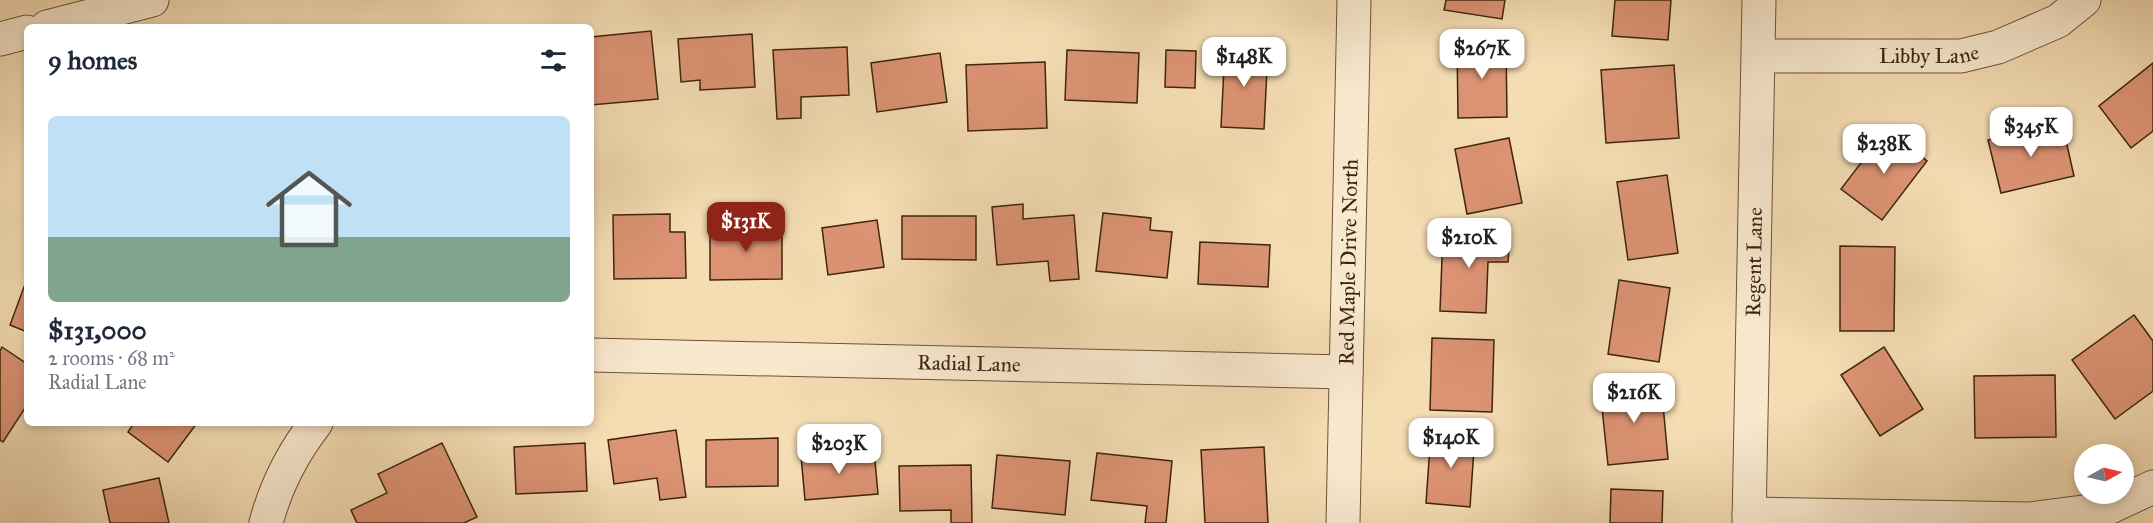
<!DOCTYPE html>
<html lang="en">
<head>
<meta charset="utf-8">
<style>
  body { margin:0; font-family:"IM FELL Great Primer",serif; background:#f6f6f7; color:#1f2937; height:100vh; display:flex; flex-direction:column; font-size:22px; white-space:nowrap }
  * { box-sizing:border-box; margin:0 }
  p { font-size:20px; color:#747a83 }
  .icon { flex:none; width:33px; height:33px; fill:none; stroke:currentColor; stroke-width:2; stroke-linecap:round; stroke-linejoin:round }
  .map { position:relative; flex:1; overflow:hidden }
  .panel { position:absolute; left:24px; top:24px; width:570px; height:402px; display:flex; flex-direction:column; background:#fff; border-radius:9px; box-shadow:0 3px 9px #0003 }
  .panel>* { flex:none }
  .needle { width:39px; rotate:82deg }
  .controls { position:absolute; left:2074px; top:444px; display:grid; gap:12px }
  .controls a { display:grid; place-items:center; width:60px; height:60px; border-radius:50%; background:#fff; box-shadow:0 3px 9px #0003; font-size:30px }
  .price { position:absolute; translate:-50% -51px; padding:0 14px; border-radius:12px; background:#fff; color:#222; font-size:20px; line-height:39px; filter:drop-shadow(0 2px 3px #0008) }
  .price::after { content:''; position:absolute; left:50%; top:36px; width:18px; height:14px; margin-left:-9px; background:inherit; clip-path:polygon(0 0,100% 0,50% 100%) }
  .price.current { background:#8f2418; color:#fff }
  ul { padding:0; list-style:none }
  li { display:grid; align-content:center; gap:12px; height:318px; padding:0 24px }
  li+li { border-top:2px solid #e0e1e3 }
  li span { display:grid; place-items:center; height:186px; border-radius:9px; color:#555 }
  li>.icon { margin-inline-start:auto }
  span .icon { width:108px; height:108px; fill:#fffc; stroke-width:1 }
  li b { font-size:26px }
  h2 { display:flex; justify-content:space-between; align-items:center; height:72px; padding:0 24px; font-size:26px }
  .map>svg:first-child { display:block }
  .building { fill:#dc9373; stroke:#3e250e; stroke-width:1.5 }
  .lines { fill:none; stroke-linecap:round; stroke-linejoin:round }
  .minor-casing { stroke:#6c5337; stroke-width:35 }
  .minor { stroke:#f8e8ce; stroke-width:33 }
  .labels { text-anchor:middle; stroke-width:5; stroke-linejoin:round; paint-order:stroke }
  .street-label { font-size:21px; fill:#3e250e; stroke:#f8e8ce }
</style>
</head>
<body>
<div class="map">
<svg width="2153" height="523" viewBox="0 0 2153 523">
  <rect width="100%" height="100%" fill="#f4dcb3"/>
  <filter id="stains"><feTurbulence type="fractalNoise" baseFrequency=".00333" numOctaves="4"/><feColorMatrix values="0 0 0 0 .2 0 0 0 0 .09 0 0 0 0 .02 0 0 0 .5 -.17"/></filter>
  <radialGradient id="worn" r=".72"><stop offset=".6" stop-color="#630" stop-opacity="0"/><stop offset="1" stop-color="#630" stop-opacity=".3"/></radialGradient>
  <!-- building -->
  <g class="building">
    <path d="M 1446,0 L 1505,0 L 1502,19 L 1444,10 Z"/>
    <path d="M 1615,0 L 1671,0 L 1668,40 L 1612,36 Z"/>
    <path d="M 651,31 L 658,99 L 591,105 L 591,37 Z"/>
    <path d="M 752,34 L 755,87 L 700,90 L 700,80 L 681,82 L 678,39 Z"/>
    <path d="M 1457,43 L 1506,43 L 1507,117 L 1458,118 Z"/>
    <path d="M 847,47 L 849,95 L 801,97 L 801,118 L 777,119 L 773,50 Z"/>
    <path d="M 1225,48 L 1268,50 L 1264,129 L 1221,127 Z"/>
    <path d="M 1067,50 L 1139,53 L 1137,103 L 1065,100 Z"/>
    <path d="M 1166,50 L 1196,51 L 1195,88 L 1165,87 Z"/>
    <path d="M 940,53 L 947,102 L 877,112 L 871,63 Z"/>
    <path d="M 1045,62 L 1047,128 L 968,131 L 966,65 Z"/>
    <path d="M 2153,63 L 2153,131 L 2131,148 L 2099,106 Z"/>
    <path d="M 1674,65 L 1679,138 L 1606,143 L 1601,70 Z"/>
    <path d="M 2062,123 L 2074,176 L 2001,193 L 1988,140 Z"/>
    <path d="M 1886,130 L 1927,161 L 1882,220 L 1841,189 Z"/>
    <path d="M 1509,138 L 1522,203 L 1467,214 L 1455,149 Z"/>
    <path d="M 1667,175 L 1678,253 L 1628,260 L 1617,182 Z"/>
    <path d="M 1023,204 L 1023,219 L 1074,215 L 1079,279 L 1050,281 L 1048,261 L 997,265 L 992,207 Z"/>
    <path d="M 1103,213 L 1151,218 L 1150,230 L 1172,232 L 1167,278 L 1096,271 Z"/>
    <path d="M 670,214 L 670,232 L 685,232 L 686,278 L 614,279 L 613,215 Z"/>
    <path d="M 902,216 L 976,216 L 976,260 L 902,259 Z"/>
    <path d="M 877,220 L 884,267 L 828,275 L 822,228 Z"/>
    <path d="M 782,226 L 782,279 L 710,280 L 710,227 Z"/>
    <path d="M 1443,232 L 1510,235 L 1508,262 L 1488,262 L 1486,313 L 1440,311 Z"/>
    <path d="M 1200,242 L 1270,245 L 1268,287 L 1198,284 Z"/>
    <path d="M 1840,246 L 1895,247 L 1894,331 L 1840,331 Z"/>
    <path d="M 27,279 L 27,332 L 10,325 Z"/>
    <path d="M 1619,280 L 1670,288 L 1659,362 L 1608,354 Z"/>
    <path d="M 2134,315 L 2153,341 L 2153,391 L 2115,419 L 2072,360 Z"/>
    <path d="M 1432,338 L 1494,340 L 1492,412 L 1430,410 Z"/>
    <path d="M 2,347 L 27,364 L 27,405 L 3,442 L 0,440 L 0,351 Z"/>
    <path d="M 1884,347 L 1923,409 L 1880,436 L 1841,375 Z"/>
    <path d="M 2055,375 L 2056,437 L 1975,438 L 1974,376 Z"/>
    <path d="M 1661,383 L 1668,459 L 1608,465 L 1600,389 Z"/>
    <path d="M 134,423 L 197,423 L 168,462 L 128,432 Z"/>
    <path d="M 676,430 L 686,497 L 660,500 L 657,478 L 614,484 L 608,440 Z"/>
    <path d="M 1431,432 L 1475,434 L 1470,507 L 1426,503 Z"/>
    <path d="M 778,438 L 778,486 L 706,487 L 706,440 Z"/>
    <path d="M 442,443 L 477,517 L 464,523 L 357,523 L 351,510 L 387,493 L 378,474 Z"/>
    <path d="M 585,443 L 587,491 L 516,494 L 514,447 Z"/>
    <path d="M 1264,447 L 1268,523 L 1205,523 L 1201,450 Z"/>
    <path d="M 874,450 L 878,494 L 805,500 L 801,456 Z"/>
    <path d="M 1097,453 L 1172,461 L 1166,523 L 1145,523 L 1147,506 L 1091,500 Z"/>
    <path d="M 997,455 L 1070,461 L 1065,515 L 992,508 Z"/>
    <path d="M 971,465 L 972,523 L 951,523 L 951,510 L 900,511 L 899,466 Z"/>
    <path d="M 159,478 L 169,523 L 110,523 L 103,490 Z"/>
    <path d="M 1611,489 L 1663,491 L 1662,523 L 1610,523 Z"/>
  </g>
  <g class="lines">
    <defs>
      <g id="minor">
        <path d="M 47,27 L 152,0"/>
        <path d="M 0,39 L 27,32"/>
        <path id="s1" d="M 1759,56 L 1961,56 L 1998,47 L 2058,21 L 2084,0"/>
        <path id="s2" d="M 591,355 L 1346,372"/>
        <path d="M 1749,514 L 2029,519 L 2106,509 L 2153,487"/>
        <path d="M 266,523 C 276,485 292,454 316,423"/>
        <path id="s3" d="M 1343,523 L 1354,0"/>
        <path id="s4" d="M 1749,523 L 1759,0"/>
      </g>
    </defs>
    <!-- minor casing -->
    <use href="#minor" class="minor-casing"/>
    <!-- minor -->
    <use href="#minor" class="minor"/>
  </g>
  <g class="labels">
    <!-- street labels -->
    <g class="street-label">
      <text dy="7" stroke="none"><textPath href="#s1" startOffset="170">Libby Lane</textPath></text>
      <text dy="7" stroke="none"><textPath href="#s3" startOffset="261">Red Maple Drive North</textPath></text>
      <text dy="7" stroke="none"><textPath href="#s4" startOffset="261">Regent Lane</textPath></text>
      <text dy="7" stroke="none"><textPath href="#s2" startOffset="378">Radial Lane</textPath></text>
    </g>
  </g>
  <rect width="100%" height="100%" filter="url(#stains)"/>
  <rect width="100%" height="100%" fill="url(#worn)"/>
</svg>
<div class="controls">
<a><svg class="needle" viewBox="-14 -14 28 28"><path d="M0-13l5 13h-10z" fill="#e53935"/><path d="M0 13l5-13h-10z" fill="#747a83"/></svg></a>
</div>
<b class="price" style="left:1482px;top:80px">$267K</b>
<b class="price" style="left:1244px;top:88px">$148K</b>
<b class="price" style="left:2031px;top:158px">$345K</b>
<b class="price" style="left:1884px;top:175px">$238K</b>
<b class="price current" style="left:746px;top:253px">$131K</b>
<b class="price" style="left:1469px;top:269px">$210K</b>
<b class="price" style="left:1634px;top:424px">$216K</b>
<b class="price" style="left:1451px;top:469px">$140K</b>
<b class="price" style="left:839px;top:475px">$203K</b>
<section class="panel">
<h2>9 homes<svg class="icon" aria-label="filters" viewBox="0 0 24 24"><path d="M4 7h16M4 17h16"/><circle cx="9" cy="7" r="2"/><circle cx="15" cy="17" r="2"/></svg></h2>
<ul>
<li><span style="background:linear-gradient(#bfe0f5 65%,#7fa58c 0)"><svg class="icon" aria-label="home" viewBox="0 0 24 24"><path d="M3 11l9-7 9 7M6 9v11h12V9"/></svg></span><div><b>$131,000</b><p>2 rooms · 68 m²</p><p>Radial Lane</p></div></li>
</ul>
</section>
</div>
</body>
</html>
